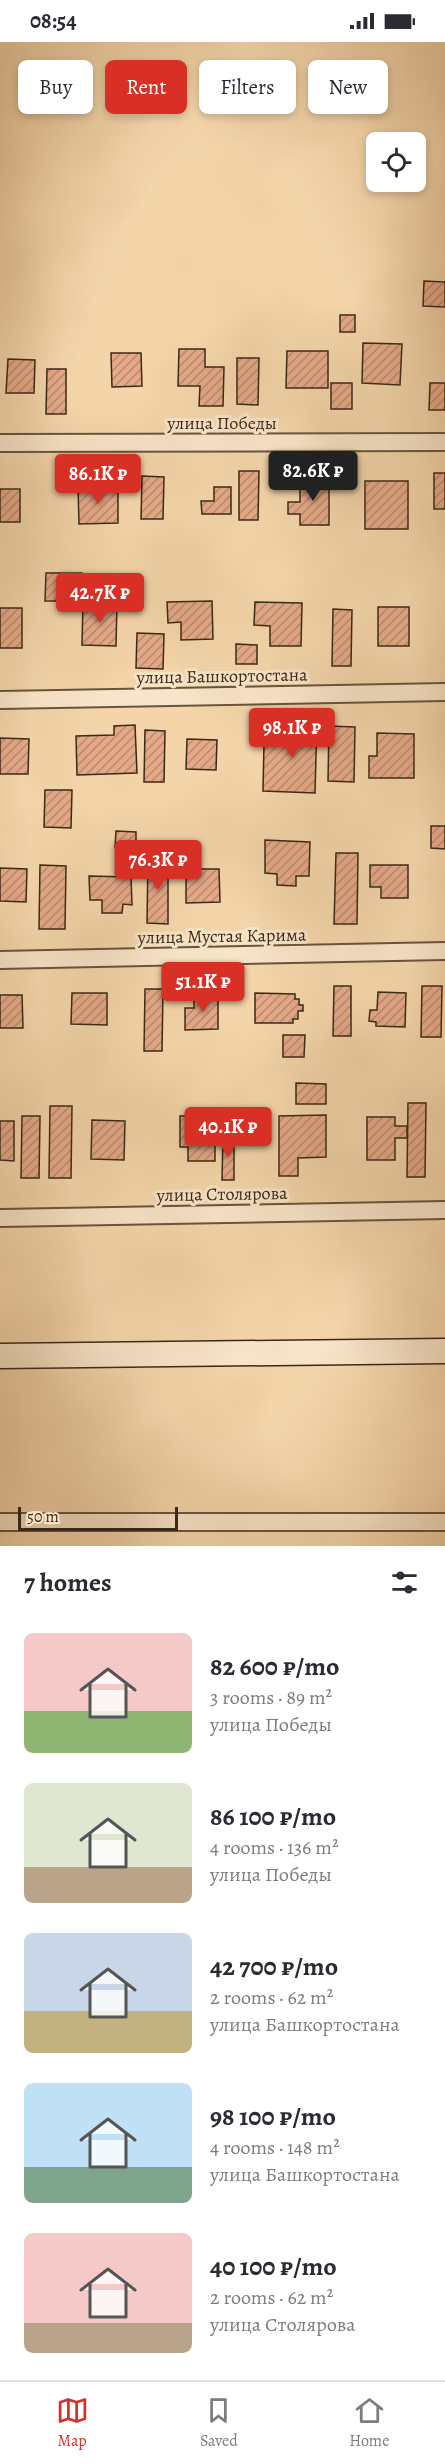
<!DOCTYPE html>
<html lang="en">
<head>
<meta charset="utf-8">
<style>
  body { margin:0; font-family:Alegreya,serif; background:#f2f2f3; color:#2b2b33; height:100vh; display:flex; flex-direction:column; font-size:22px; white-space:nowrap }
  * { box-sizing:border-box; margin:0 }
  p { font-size:20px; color:#7c7c81 }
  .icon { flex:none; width:33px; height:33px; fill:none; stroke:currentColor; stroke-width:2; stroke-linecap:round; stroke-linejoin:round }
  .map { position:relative; height:1504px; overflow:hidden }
  .side { display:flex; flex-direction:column; background:#fff; flex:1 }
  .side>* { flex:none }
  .hud { position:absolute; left:18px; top:18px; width:410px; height:54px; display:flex; gap:12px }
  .fabs { position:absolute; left:366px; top:90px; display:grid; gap:12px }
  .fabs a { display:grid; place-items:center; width:60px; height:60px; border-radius:9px; background:#fff; box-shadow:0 3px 9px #0003; font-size:30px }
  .scale { position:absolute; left:18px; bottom:15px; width:160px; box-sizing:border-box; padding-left:6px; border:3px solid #3a2916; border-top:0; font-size:16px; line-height:21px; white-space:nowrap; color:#3a2916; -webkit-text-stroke:4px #f8e4c8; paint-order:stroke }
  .price { position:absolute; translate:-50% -51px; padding:0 14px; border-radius:6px; background:#d93025; color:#fff; font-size:20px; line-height:39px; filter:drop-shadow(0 2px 3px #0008) }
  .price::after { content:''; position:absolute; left:50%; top:36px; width:18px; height:14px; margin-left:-9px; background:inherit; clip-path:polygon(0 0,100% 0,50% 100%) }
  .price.selected { background:#222; color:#fff }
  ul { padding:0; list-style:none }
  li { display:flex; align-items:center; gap:18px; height:150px; padding:0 24px }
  li span { display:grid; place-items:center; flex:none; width:168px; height:120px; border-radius:9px; color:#555 }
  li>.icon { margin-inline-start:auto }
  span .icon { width:72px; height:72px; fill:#fffc; stroke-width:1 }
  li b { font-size:26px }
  h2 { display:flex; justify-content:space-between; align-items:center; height:72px; padding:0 24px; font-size:26px }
  .chip { padding:0 21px; border-radius:9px; background:#fff; box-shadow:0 3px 9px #0003; font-size:21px; line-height:54px }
  .chip.selected { background:#d93025; color:#fff }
  .status { display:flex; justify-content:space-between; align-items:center; height:42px; padding:0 30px; background:#fff; direction:ltr }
  .status svg { height:16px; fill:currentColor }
  .tabs { display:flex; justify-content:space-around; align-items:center; height:84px; border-top:2px solid #e1e1e2; background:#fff; font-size:16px; color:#7c7c81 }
  .tabs a { display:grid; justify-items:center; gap:3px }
  .tabs .selected { color:#d93025 }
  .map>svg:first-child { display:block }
  .building { fill:url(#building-hatch); stroke:#3a2916; stroke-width:1.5 }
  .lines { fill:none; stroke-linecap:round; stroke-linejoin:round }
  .minor-casing { stroke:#68543b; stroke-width:20 }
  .secondary-casing { stroke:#3a2916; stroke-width:27 }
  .minor { stroke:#f8e4c8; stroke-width:16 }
  .secondary { stroke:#f8e4c8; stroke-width:24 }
  .labels { text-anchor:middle; stroke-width:6; stroke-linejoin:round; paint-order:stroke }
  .street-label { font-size:18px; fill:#3a2916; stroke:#f8e4c8 }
</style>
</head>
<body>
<div class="status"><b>08:54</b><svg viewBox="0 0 49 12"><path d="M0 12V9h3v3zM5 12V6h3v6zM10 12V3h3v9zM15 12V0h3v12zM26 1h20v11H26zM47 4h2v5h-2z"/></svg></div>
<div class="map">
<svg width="445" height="1504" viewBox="0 0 445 1504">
  <defs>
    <pattern id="building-hatch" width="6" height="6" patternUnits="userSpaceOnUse" patternTransform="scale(1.5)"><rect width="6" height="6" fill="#e5a988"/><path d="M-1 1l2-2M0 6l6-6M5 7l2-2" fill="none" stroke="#bb8a6e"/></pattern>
  </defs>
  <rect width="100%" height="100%" fill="#f4d5aa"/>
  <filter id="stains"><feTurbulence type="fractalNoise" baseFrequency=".00333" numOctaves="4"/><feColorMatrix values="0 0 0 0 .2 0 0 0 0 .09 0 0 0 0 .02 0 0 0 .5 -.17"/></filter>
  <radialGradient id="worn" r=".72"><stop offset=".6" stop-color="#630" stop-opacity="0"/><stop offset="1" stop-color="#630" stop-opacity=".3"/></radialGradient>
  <!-- building -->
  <g class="building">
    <path d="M 424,239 L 445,240 L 445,265 L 423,264 Z"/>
    <rect x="340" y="273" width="15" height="17"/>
    <path d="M 363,301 L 402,302 L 400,343 L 362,341 Z"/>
    <path d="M 179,307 L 205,307 L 205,325 L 224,325 L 223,364 L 199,364 L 200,344 L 178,344 Z"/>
    <path d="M 287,309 L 328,309 L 328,346 L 286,346 Z"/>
    <path d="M 111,311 L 141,311 L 142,344 L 112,345 Z"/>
    <path d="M 237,316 L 259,316 L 258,363 L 237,362 Z"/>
    <path d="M 8,317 L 35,318 L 34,351 L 6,351 Z"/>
    <path d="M 47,327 L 66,327 L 66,372 L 46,372 Z"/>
    <rect x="331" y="341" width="21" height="26"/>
    <path d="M 430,341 L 445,341 L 445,368 L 429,368 Z"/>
    <path d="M 239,429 L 259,429 L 258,478 L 239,478 Z"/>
    <rect x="434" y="431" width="11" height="36"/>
    <path d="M 142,434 L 164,435 L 163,477 L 141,477 Z"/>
    <path d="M 300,436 L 329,436 L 329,483 L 300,483 L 300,472 L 288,472 L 288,460 L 300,460 Z"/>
    <rect x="365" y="439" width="43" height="48"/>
    <path d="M 78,445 L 118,445 L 118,481 L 79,482 Z"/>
    <path d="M 214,445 L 231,445 L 231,472 L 202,472 L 201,459 L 214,459 Z"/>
    <rect x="0" y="447" width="20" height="33"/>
    <path d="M 46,531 L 82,531 L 82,559 L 45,559 Z"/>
    <path d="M 212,559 L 213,597 L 181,598 L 181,580 L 168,581 L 167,560 Z"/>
    <path d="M 83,560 L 117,561 L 116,604 L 82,603 Z"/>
    <path d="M 255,560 L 302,561 L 301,604 L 270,604 L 270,584 L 254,583 Z"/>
    <rect x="378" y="565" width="31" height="39"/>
    <rect x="0" y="566" width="22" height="40"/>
    <path d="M 333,567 L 352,568 L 351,624 L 332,624 Z"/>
    <path d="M 137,591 L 164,592 L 163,627 L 136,626 Z"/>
    <path d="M 236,602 L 257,603 L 257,622 L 236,622 Z"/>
    <path d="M 281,678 L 317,678 L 315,751 L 263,749 L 264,701 L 281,701 Z"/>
    <path d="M 135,683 L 137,731 L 77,733 L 76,694 L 114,693 L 114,684 Z"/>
    <path d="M 329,684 L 355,685 L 354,740 L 328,739 Z"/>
    <path d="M 145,688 L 165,689 L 164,740 L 144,740 Z"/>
    <path d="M 377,691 L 414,692 L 414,736 L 369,736 L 369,714 L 377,714 Z"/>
    <path d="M 0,696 L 29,697 L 28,732 L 0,732 Z"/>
    <path d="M 187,697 L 217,698 L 216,728 L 186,727 Z"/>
    <path d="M 45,748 L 72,748 L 71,786 L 44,785 Z"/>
    <path d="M 431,784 L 445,784 L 445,807 L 431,806 Z"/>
    <path d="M 116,789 L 136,790 L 136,805 L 115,805 Z"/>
    <path d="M 265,798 L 310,800 L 309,834 L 296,834 L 296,844 L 277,843 L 277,832 L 265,831 Z"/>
    <path d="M 336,811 L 358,811 L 357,882 L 334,882 Z"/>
    <path d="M 148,815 L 168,815 L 168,882 L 147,881 Z"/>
    <path d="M 40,823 L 66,824 L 65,887 L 39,887 Z"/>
    <path d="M 370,823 L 408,823 L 408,856 L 381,856 L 381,845 L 370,845 Z"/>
    <path d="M 0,826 L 27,827 L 26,860 L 0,859 Z"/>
    <path d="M 186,827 L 219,827 L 220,860 L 186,861 Z"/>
    <path d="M 89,834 L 131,835 L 132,863 L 123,862 L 122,871 L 102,871 L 102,858 L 90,858 Z"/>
    <path d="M 334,944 L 351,944 L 351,994 L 333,994 Z"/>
    <path d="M 422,944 L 442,944 L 441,995 L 421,995 Z"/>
    <path d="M 145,947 L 163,947 L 162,1009 L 144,1009 Z"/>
    <path d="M 378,950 L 406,951 L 405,985 L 376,984 L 376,980 L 369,979 L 370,968 L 377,968 Z"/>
    <path d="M 72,951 L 107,951 L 107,983 L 71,982 Z"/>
    <path d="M 194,951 L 218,951 L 218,987 L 185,988 L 185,966 L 194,966 Z"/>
    <path d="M 255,951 L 295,952 L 295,957 L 299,957 L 299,963 L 303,963 L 303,969 L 298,969 L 298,977 L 293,977 L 293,981 L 255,981 Z"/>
    <path d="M 0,953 L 22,953 L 23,986 L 0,986 Z"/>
    <path d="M 283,993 L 305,993 L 304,1015 L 283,1015 Z"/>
    <path d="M 296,1041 L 326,1042 L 326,1062 L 296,1062 Z"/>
    <path d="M 408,1061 L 426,1061 L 425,1135 L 407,1135 Z"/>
    <path d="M 50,1064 L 72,1064 L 71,1136 L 49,1136 Z"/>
    <path d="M 326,1073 L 326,1115 L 298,1116 L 298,1134 L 279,1134 L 279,1074 Z"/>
    <path d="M 22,1074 L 40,1074 L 39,1136 L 21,1136 Z"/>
    <path d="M 180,1074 L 215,1074 L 215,1119 L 188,1119 L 188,1105 L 180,1105 Z"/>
    <path d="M 367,1075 L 395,1075 L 395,1084 L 407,1084 L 407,1096 L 395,1096 L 395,1118 L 367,1118 Z"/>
    <path d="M 92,1078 L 125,1079 L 124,1118 L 91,1117 Z"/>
    <path d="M 0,1079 L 14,1079 L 14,1119 L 0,1118 Z"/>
    <path d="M 223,1093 L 234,1093 L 234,1138 L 222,1138 Z"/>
  </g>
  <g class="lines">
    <defs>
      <g id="minor">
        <path d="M 0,401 L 445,400"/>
        <path d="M 0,658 L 445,650"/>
        <path d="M 0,918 L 445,909"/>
        <path d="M 0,1176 L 445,1168"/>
        <path d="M 0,1480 L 445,1480"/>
      </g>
      <path id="secondary" d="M 0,1314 L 445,1309"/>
    </defs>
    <!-- minor casing -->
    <use href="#minor" class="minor-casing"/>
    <!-- secondary casing -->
    <use href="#secondary" class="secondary-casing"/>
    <!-- minor -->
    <use href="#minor" class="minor"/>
    <!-- secondary -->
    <use href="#secondary" class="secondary"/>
  </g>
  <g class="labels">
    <!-- street labels -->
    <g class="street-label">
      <text x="222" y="387">улица Победы</text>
      <text transform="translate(222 634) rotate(-1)" y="6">улица Башкортостана</text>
      <text transform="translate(222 894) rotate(-1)" y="6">улица Мустая Карима</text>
      <text transform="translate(222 1152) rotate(-1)" y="6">улица Столярова</text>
    </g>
  </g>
  <rect width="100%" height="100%" filter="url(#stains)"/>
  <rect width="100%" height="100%" fill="url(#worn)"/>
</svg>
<div class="fabs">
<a><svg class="icon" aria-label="locate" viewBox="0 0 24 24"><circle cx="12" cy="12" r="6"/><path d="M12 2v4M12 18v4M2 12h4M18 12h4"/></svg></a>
</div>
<div class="scale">50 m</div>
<b class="price selected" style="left:313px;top:460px">82.6K ₽</b>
<b class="price" style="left:98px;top:463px">86.1K ₽</b>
<b class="price" style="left:100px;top:582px">42.7K ₽</b>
<b class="price" style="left:292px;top:717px">98.1K ₽</b>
<b class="price" style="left:158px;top:849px">76.3K ₽</b>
<b class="price" style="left:203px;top:971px">51.1K ₽</b>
<b class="price" style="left:228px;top:1116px">40.1K ₽</b>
<div class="hud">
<a class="chip">Buy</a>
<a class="chip selected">Rent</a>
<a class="chip">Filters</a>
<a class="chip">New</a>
</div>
</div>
<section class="side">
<h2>7 homes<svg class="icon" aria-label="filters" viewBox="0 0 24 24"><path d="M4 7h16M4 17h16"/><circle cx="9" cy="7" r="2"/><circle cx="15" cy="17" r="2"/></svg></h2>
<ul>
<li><span style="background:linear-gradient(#f6c9c9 65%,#8fb573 0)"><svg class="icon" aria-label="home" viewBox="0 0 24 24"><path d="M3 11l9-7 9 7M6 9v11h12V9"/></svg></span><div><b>82 600 ₽/mo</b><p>3 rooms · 89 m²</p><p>улица Победы</p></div></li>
<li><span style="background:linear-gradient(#dfe7d0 70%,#b9a48a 0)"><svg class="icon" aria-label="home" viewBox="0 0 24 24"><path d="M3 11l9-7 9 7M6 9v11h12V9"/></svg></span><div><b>86 100 ₽/mo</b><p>4 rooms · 136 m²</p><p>улица Победы</p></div></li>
<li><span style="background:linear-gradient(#c9d6e8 65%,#c2b280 0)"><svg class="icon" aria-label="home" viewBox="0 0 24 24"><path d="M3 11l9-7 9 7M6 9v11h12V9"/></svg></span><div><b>42 700 ₽/mo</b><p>2 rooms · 62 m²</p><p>улица Башкортостана</p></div></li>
<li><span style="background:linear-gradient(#bfe0f5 70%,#7fa58c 0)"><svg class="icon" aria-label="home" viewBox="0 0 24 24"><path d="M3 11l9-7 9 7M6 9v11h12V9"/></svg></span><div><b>98 100 ₽/mo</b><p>4 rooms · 148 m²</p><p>улица Башкортостана</p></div></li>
<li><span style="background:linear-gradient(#f6c9c9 75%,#b9a48a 0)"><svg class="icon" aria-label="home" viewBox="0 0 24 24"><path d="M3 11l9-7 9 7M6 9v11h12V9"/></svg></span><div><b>40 100 ₽/mo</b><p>2 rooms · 62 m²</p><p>улица Столярова</p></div></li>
</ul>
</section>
<nav class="tabs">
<a class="selected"><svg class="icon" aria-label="map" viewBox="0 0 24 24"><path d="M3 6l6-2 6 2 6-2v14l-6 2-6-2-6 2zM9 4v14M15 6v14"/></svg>Map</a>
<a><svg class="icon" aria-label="saved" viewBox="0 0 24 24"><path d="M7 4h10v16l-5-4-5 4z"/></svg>Saved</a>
<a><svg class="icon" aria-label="home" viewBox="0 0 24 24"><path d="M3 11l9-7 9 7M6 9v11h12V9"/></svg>Home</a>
</nav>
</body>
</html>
